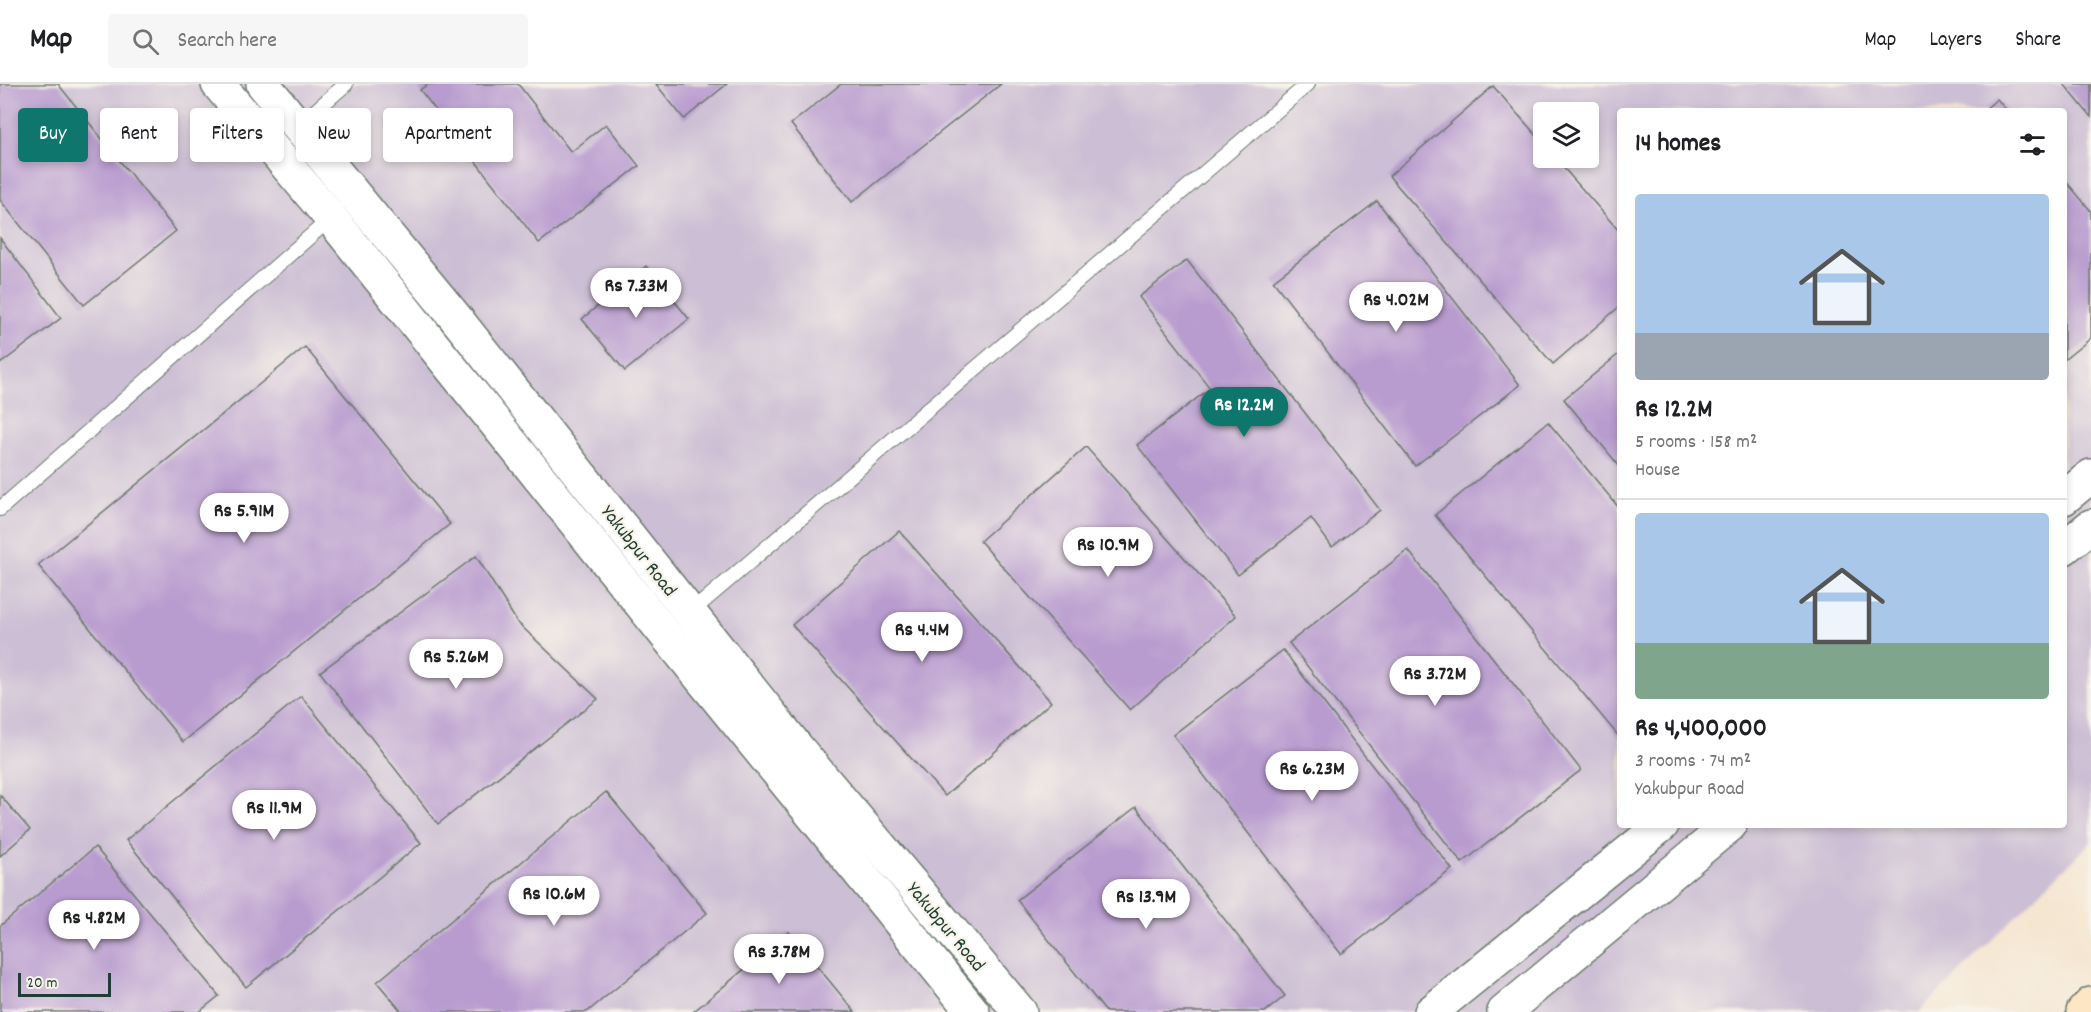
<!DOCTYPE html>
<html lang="en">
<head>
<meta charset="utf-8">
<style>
  body { margin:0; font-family:Dekko,sans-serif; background:#f6f6f6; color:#202124; height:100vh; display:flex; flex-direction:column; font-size:22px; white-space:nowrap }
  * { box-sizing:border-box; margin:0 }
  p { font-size:20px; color:#757577 }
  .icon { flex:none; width:33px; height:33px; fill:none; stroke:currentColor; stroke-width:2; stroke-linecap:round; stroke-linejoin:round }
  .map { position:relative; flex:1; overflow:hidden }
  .drawer { position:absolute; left:1617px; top:24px; width:450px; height:720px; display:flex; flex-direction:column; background:#fff; border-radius:6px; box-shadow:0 3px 9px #0003 }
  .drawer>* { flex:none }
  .guide { position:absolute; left:18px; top:24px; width:570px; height:54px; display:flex; gap:12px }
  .buttons { position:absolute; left:1533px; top:18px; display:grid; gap:12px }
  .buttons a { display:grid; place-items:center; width:66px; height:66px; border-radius:6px; background:#fff; box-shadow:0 3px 9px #0003; font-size:30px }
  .scale { position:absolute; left:18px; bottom:15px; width:93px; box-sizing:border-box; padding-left:6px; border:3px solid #1f3d34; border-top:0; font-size:16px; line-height:21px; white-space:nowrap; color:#1f3d34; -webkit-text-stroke:4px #f7f3e8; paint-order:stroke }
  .price { position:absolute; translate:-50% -51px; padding:0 14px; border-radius:21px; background:#fff; color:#222; font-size:20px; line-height:39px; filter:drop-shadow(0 2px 3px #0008) }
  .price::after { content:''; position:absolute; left:50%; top:36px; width:18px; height:14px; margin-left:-9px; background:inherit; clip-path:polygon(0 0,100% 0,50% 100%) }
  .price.on { background:#0f766e; color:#fff }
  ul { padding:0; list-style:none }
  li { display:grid; align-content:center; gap:12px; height:318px; padding:0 18px }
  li+li { border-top:2px solid #e0e0e0 }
  li span { display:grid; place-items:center; height:186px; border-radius:6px; color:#555 }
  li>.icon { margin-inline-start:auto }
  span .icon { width:108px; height:108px; fill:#fffc; stroke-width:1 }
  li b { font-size:26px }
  h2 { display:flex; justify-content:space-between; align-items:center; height:72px; padding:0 18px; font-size:26px }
  .tag { padding:0 21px; border-radius:6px; background:#fff; box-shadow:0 3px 9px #0003; font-size:21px; line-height:54px }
  .tag.on { background:#0f766e; color:#fff }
  header { display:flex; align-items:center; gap:36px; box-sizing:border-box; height:84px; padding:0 30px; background:#fff; border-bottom:2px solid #e0e0e0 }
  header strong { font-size:28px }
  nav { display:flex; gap:33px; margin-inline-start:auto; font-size:21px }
  .search { width:420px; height:54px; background:#f6f6f6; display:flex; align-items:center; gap:15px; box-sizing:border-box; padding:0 21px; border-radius:6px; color:#757577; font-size:22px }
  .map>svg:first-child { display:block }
  .industrial { fill:#ccbed4; fill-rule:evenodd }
  .building { fill:#b89bcf }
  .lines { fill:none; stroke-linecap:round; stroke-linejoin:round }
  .service-casing { stroke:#6a786b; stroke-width:16 }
  .tertiary-casing { stroke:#6a786b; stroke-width:36 }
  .secondary-casing { stroke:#6a786b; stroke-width:36 }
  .service { stroke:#fff; stroke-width:14 }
  .tertiary { stroke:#fff; stroke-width:33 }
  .secondary { stroke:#fce6c4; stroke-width:33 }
  .labels { text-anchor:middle; stroke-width:4.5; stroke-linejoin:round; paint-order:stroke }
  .street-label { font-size:20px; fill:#1f3d34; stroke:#f7f3e8 }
</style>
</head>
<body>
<header>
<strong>Map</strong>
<div class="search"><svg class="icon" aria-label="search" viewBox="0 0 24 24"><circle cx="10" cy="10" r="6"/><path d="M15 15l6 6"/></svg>Search here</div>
<nav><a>Map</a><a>Layers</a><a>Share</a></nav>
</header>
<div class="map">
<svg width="2091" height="928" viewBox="0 0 2091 928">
  <rect width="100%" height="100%" fill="#f7f3e8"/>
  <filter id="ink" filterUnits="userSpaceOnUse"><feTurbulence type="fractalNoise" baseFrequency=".0167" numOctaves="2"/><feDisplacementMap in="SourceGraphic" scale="12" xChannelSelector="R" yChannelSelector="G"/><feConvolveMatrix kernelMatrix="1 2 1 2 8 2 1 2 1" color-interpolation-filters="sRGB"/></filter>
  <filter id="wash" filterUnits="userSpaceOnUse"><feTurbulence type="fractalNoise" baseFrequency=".008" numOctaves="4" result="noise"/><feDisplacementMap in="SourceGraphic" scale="24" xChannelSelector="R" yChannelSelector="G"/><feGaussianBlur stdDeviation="1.35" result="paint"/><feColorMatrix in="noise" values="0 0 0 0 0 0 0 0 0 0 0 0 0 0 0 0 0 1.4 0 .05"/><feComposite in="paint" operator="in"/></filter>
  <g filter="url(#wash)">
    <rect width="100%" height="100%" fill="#f5e6d1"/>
    <!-- industrial -->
    <path class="industrial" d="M 0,0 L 2091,0 L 2091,758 L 1919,928 L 0,928 ZM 1620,27 L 2064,27 L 2064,741 L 1620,741 ZM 1544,28 L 1588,28 L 1588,74 L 1544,74 Z"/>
    <g id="blocks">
      <!-- building -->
      <g class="building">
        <path d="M 0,0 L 58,0 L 176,147 L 84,221 L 0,116 Z"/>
        <path d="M 428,0 L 518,0 L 571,68 L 606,40 L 639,82 L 539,159 L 420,6 Z"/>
        <path d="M 656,0 L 727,0 L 684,35 Z"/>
        <path d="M 841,0 L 1001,0 L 852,118 L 791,40 Z"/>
        <path d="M 2064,0 L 2091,0 L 2091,33 Z"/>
        <path d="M 1493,2 L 1544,60 L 1544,74 L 1555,74 L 1620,148 L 1620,222 L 1553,280 L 1389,92 Z"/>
        <path d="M 1997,15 L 2007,27 L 1983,27 Z"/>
        <path d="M 2064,95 L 2091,127 L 2091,254 L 2064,276 Z"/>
        <path d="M 1377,117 L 1520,301 L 1415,382 L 1273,197 Z"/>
        <path d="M 0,154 L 61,234 L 0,280 Z"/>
        <path d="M 1187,176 L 1380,426 L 1332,463 L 1311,434 L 1238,491 L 1137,361 L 1210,304 L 1139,213 Z"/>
        <path d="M 646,182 L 689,235 L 625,287 L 582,235 Z"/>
        <path d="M 305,263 L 450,440 L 183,658 L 38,481 Z"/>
        <path d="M 1620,269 L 1620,383 L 1564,315 Z"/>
        <path d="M 1548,338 L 1620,425 L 1620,654 L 1435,431 Z"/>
        <path d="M 1086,363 L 1236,532 L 1130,626 L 980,457 Z"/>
        <path d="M 899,447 L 1051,618 L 945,712 L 792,541 Z"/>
        <path d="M 1408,466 L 1581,686 L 1462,779 L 1289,559 Z"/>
        <path d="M 476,472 L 517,538 L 598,615 L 438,740 L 320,588 Z"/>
        <path d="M 1283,566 L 1452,785 L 1341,870 L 1173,651 Z"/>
        <path d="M 301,612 L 421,759 L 246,903 L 126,756 Z"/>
        <path d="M 606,708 L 707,829 L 587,928 L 402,928 L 377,898 Z"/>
        <path d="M 0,711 L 30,746 L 0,772 Z"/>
        <path d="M 1136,723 L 1285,912 L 1265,928 L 1106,928 L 1017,816 Z"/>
        <path d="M 95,763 L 219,912 L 199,928 L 0,928 L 0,842 Z"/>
        <path d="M 789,848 L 855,928 L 693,928 Z"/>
      </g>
    </g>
  </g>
  <g filter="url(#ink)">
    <use href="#blocks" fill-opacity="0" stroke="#6a786b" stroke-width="1.5"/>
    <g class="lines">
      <defs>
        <g id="service">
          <path d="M 298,42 L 346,0"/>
          <path d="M 0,425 L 331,134"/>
          <path d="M 690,529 L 1308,0"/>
        </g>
        <g id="tertiary">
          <path d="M 218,0 L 331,134 L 665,550 L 973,928"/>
          <path d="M 263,0 L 455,233 L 798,665 L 1020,928"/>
          <path d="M 2064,414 L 2091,392"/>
          <path d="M 2064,464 L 2091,442"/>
          <path d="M 1431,928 L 1662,741"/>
          <path d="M 1504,928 L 1730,741"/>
        </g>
        <path id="secondary" d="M 2083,928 L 2091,920"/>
      </defs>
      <!-- service casing -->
      <use href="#service" class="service-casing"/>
      <!-- tertiary casing -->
      <use href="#tertiary" class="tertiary-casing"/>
      <!-- secondary casing -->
      <use href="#secondary" class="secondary-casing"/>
      <!-- service -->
      <use href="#service" class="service"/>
      <!-- tertiary -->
      <use href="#tertiary" class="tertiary"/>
      <!-- secondary -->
      <use href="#secondary" class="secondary"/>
    </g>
  </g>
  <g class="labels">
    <!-- street labels -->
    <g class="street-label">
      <text transform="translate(640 466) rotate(52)" y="7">Yakubpur Road</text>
      <text transform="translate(947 842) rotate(50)" y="7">Yakubpur Road</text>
    </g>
  </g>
</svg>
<div class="buttons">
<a><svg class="icon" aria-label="layers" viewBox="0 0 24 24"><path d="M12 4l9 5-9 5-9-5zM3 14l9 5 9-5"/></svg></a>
</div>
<div class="scale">20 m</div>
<b class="price" style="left:636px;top:235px">Rs 7.33M</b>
<b class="price" style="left:1396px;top:249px">Rs 4.02M</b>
<b class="price on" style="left:1244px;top:354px">Rs 12.2M</b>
<b class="price" style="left:244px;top:460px">Rs 5.91M</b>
<b class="price" style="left:1108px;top:494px">Rs 10.9M</b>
<b class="price" style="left:922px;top:579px">Rs 4.4M</b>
<b class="price" style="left:456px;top:606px">Rs 5.26M</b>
<b class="price" style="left:1435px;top:623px">Rs 3.72M</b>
<b class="price" style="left:1312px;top:718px">Rs 6.23M</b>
<b class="price" style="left:274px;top:757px">Rs 11.9M</b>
<b class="price" style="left:554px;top:843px">Rs 10.6M</b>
<b class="price" style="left:1146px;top:846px">Rs 13.9M</b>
<b class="price" style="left:94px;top:867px">Rs 4.82M</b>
<b class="price" style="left:779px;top:901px">Rs 3.78M</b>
<div class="guide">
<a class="tag on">Buy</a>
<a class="tag">Rent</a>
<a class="tag">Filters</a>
<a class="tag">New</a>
<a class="tag">Apartment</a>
</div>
<section class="drawer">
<h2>14 homes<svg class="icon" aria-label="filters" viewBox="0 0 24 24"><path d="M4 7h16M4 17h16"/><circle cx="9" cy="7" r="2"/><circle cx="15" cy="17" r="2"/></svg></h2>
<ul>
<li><span style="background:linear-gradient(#a9c7e8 75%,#9aa5b1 0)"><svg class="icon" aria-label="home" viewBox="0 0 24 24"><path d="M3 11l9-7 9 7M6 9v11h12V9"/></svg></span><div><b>Rs 12.2M</b><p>5 rooms · 158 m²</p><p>House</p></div></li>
<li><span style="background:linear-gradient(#a9c7e8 70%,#7fa58c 0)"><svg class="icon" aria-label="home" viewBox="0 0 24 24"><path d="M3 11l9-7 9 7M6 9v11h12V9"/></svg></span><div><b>Rs 4,400,000</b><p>3 rooms · 74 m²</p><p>Yakubpur Road</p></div></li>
</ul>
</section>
</div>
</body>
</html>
